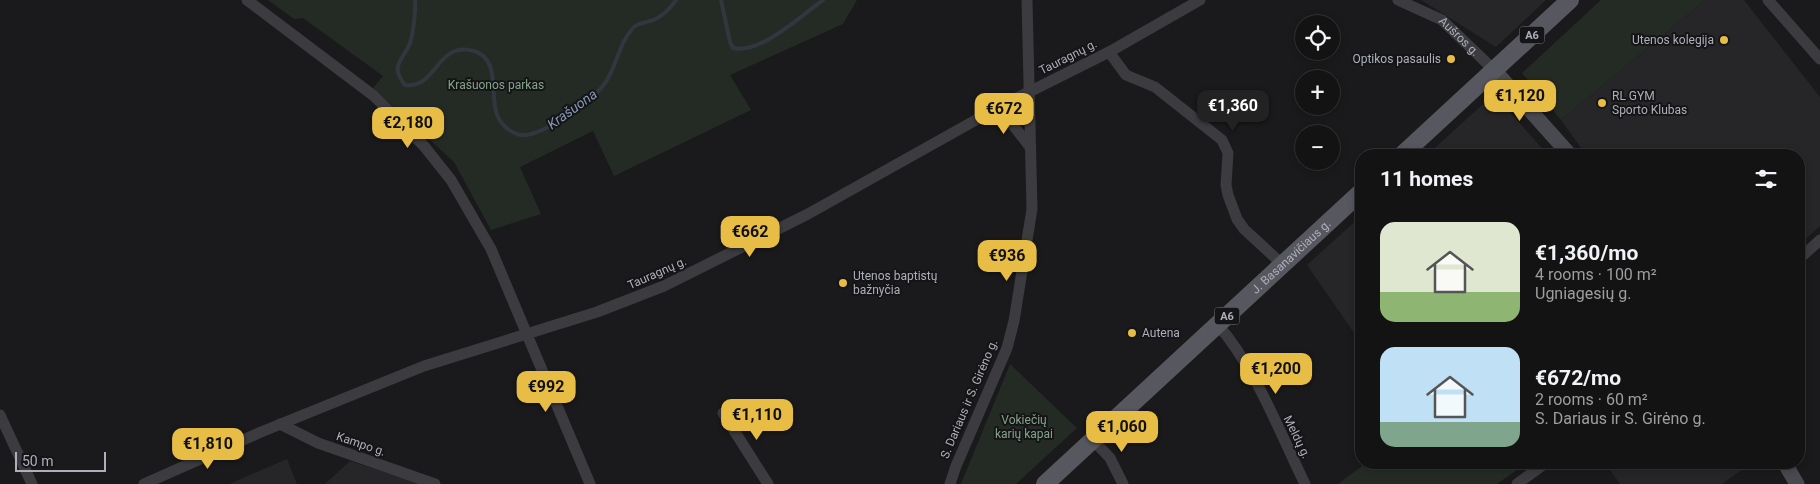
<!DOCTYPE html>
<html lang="en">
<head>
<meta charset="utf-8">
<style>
  body { margin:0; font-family:Roboto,sans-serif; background:#212022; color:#f1f3f6; height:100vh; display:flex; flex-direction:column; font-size:19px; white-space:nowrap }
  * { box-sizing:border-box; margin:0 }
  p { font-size:16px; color:#9d9ea0 }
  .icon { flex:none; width:28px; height:28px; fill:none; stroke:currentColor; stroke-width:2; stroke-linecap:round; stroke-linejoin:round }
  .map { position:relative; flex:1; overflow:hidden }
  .drawer { position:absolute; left:1355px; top:149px; width:450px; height:320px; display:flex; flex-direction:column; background:#141314; border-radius:20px; box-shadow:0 2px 8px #0003,0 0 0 1px #333234 }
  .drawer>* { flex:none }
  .tools { position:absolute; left:1295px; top:15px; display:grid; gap:10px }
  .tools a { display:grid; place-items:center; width:45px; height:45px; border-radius:50%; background:#141314; box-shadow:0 2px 8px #0003,0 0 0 1px #333234; font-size:25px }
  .scale { position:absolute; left:15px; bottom:12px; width:91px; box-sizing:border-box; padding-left:5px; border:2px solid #adb0ba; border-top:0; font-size:14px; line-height:18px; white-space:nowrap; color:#adb0ba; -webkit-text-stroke:4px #151416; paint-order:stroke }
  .price { position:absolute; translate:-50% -42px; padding:0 11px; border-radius:10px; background:#e7bd46; color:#111; font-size:16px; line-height:32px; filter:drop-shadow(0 1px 2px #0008) }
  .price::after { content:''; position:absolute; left:50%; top:30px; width:15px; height:11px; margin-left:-8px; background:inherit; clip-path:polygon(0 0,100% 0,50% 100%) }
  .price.current { background:#222; color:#fff }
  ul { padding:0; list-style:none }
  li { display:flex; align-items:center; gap:15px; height:125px; padding:0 25px }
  li span { display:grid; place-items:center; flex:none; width:140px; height:100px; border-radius:15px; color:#555 }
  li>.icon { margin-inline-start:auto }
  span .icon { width:60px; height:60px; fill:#fffc; stroke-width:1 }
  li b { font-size:21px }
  h2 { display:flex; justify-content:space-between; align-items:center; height:60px; padding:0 25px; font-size:21px }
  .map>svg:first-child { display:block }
  .built { fill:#262528 }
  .green { fill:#242b25 }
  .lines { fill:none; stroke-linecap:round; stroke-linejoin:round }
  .stream { stroke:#30373f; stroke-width:4 }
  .street { stroke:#3b3b40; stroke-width:11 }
  .secondary { stroke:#494a50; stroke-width:15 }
  .primary { stroke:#57585f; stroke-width:18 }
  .poi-dot { fill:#e7bd46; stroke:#151416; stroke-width:2 }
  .labels { text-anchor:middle; stroke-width:4; stroke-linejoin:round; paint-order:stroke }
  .shield { fill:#151416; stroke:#7f8189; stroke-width:1 }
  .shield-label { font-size:11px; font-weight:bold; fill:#adb0ba }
  .street-label { font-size:12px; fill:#adb0ba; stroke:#151416 }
  .poi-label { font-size:12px; fill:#adb0ba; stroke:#151416; text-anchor:start }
  .park-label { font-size:12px; fill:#85a489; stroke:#151416 }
  .water-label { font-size:14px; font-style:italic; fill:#869bb2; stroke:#151416 }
</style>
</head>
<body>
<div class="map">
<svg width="1820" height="484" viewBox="0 0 1820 484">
  <rect width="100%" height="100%" fill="#1a191b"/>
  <!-- built -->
  <g class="built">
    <path d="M 1421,0 L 1546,0 L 1496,47 Z"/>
    <path d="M 1705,0 L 1744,0 L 1820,97 L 1820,226 L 1799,245 L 1799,155 L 1586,155 L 1561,120 Z"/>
    <path d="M 1494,94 L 1548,155 L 1427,155 Z"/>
    <path d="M 1361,216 L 1361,343 L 1307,265 Z"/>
    <path d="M 287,459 L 297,484 L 229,484 Z"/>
    <path d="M 350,461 L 421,484 L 325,484 Z"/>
    <path d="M 1605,463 L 1751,463 L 1722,484 L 1620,484 Z"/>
  </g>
  <!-- green -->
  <g class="green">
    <path d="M 268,0 L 857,0 L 843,24 L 730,75 L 751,110 L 614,176 L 593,131 L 520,167 L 541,214 L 491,230 L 454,162 L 373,88 L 383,76 L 303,18 L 294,19 Z"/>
    <path d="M 1601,0 L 1705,0 L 1561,120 L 1522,73 Z"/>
    <path d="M 1010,364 L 1077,428 L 1016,484 L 961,484 Z"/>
    <path d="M 1366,463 L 1366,462 L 1527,463 L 1497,484 L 1338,484 Z"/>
  </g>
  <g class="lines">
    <!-- stream -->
    <g class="stream">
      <path d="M 415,0 C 416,9 413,35 410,43 C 403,61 389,65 405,85 C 437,89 437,40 474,51 C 504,60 486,103 501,122 C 506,129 515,135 523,135 C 543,136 594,99 605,83 C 617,66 619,43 633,28 C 637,23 647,22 654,20 C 664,15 670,9 676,0"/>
      <path d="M 721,0 L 730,42 L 733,48 C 760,55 802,15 823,0"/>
    </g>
    <!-- street -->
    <g class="street">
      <path d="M 247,0 L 374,96 L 424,146 L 451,180 L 491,249 L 590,484"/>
      <path id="s1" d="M 1398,0 L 1442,20 L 1494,70"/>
      <path d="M 1768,0 L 1820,59"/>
      <path d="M 1109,52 L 1126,75 L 1155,87 L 1222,140 L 1228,153 L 1226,185 L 1228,195 L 1237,219 L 1244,229 L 1283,265"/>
      <path d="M 999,107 L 1030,147"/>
      <path d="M 1799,259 L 1820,240"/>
      <path d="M 1218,325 C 1255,367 1280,433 1305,484"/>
      <path d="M 723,413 L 768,484"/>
      <path d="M 0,415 L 32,484"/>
      <path d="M 280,424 L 318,443 L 435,484"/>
      <path d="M 1093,440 L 1110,458 L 1123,484"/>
      <path d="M 144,484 L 261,432 L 424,366 L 597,312 L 664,286 L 808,214 L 999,107 L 1109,52 L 1200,0"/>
      <path d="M 950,484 L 956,466 L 1007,348 L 1014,321 L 1032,209 L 1027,0"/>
      <path d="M 1517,484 L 1547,462"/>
    </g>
    <!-- secondary -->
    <g class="secondary">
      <path d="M 1494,70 L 1570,155"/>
      <path d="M 1784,462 L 1797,484"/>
    </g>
    <!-- primary -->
    <g class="primary">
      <path d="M 1402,155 L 1570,0"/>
      <path id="s2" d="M 1045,484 L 1361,192"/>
    </g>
  </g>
  <!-- markers -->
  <g class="poi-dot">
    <circle cx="1724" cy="40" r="5"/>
    <circle cx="1451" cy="59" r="5"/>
    <circle cx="1602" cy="103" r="5"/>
    <circle cx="843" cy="283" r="5"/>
    <circle cx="1132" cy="333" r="5"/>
  </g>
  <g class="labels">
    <!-- shield labels -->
    <g class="shield">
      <rect x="1519.5" y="26.5" width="25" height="17" rx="4"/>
      <rect x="1214.5" y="307.5" width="25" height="17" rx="4"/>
    </g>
    <g class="shield-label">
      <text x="1532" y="39">A6</text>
      <text x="1227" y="320">A6</text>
    </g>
    <!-- street labels -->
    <g class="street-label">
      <text dy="4" stroke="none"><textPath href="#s1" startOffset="72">Aušros g.</textPath></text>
      <text transform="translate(1068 57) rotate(-27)" y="4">Tauragnų g.</text>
      <text dy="4" stroke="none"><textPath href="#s2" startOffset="335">J. Basanavičiaus g.</textPath></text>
      <text transform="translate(657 273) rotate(-24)" y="4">Tauragnų g.</text>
      <text transform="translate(969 399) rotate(-67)" y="4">S. Dariaus ir S. Girėno g.</text>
      <text transform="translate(1297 437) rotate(64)" y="4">Meldų g.</text>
      <text transform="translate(361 444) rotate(19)" y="4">Kampo g.</text>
    </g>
    <!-- poi labels -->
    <g class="poi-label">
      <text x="1714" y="44" text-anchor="end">Utenos kolegija</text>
      <text x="1441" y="63" text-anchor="end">Optikos pasaulis</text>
      <text x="1612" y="100">RL GYM<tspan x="1612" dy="14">Sporto Klubas</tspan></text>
      <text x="853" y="280">Utenos baptistų<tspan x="853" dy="14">bažnyčia</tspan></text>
      <text x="1142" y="337">Autena</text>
    </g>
    <!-- park labels -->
    <g class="park-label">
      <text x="496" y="89">Krašuonos parkas</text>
      <text x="1024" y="424">Vokiečių<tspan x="1024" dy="14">karių kapai</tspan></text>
    </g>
    <!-- water labels -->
    <g class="water-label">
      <text transform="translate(572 109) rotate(-36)" y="5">Krašuona</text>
    </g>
  </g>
</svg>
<div class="tools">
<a><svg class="icon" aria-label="locate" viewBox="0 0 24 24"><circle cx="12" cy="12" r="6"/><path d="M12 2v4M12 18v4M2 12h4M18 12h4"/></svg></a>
<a>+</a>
<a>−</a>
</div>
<div class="scale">50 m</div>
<b class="price" style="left:1520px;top:122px">€1,120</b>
<b class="price current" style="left:1233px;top:132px">€1,360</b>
<b class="price" style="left:1004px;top:135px">€672</b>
<b class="price" style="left:408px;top:149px">€2,180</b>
<b class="price" style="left:750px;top:258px">€662</b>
<b class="price" style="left:1007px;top:282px">€936</b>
<b class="price" style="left:1276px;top:395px">€1,200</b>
<b class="price" style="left:546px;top:413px">€992</b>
<b class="price" style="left:757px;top:441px">€1,110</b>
<b class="price" style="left:1122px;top:453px">€1,060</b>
<b class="price" style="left:208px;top:470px">€1,810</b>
<section class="drawer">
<h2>11 homes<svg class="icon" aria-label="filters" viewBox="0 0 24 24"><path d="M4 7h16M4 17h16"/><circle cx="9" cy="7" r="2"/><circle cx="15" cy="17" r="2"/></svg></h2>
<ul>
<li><span style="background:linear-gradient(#dfe7d0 70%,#8fb573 0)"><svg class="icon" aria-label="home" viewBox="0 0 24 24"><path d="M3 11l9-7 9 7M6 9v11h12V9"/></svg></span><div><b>€1,360/mo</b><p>4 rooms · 100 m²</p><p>Ugniagesių g.</p></div></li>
<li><span style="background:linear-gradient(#bfe0f5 75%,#7fa58c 0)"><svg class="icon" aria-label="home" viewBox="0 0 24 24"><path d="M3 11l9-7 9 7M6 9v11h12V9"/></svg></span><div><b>€672/mo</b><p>2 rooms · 60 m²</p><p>S. Dariaus ir S. Girėno g.</p></div></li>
</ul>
</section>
</div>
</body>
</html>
